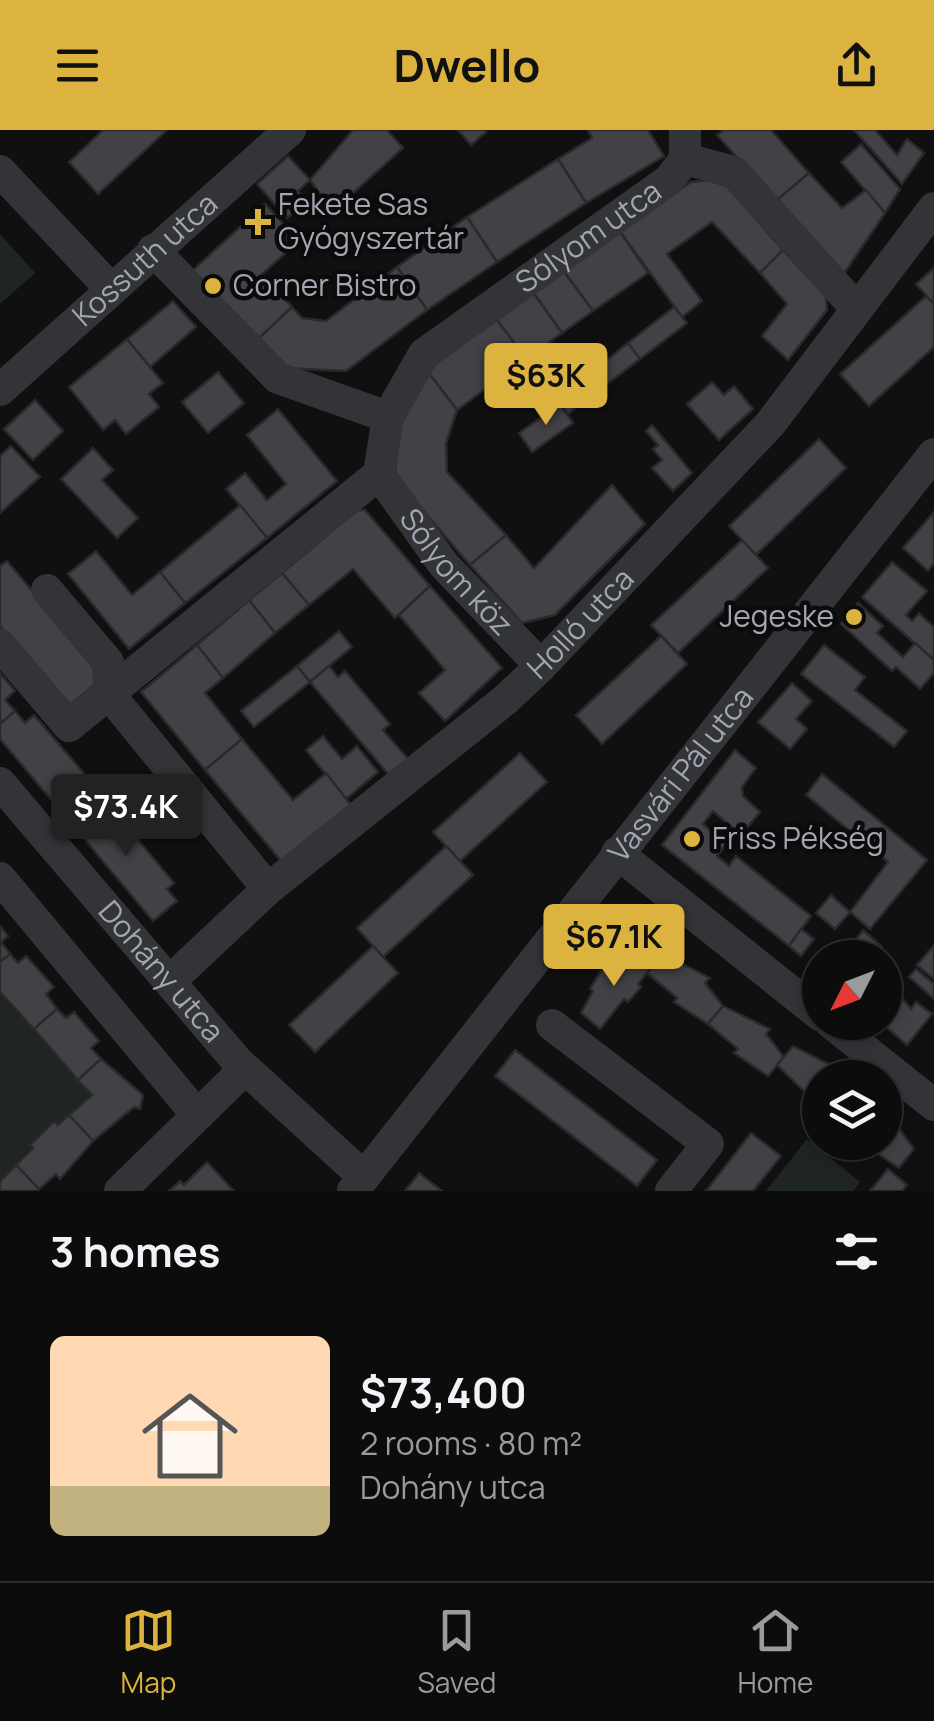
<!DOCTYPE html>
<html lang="en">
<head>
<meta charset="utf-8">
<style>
  body { margin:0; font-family:Manrope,sans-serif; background:#1a1a1b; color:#f1f3f6; height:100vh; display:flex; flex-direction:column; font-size:38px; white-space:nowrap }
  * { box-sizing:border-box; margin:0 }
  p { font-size:32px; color:#9a9b9d }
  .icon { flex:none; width:55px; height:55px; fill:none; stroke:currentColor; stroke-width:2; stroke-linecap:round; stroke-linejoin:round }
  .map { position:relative; height:1061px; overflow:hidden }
  .drawer { display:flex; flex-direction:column; background:#0c0c0d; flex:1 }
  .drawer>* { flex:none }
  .needle { width:65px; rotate:228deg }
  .controls { position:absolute; left:802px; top:810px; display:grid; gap:20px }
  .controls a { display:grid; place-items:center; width:100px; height:100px; border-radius:50%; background:#0c0c0d; box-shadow:0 5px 15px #0003,0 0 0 2px #2c2c2e; font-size:50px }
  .price { position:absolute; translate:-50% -85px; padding:0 22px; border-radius:10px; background:#dbb33e; color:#111; font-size:32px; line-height:65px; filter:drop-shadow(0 2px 5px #0008) }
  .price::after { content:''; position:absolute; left:50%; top:60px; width:30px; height:22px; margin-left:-15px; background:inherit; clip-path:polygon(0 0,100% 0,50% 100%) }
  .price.on { background:#222; color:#fff }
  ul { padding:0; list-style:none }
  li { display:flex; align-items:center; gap:30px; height:250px; padding:0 50px }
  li+li { border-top:2px solid #2c2c2e }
  li span { display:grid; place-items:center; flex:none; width:280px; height:200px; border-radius:15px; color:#555 }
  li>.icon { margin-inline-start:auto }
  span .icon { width:120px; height:120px; fill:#fffc; stroke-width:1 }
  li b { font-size:42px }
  h2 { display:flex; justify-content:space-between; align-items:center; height:120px; padding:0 50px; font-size:42px }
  header { display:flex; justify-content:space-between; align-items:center; height:130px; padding:0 50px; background:#dbb33e; color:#111; font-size:45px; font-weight:700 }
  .tab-bar { display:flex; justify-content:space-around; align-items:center; height:140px; border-top:2px solid #2c2c2e; background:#0c0c0d; font-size:28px; color:#9a9b9d }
  .tab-bar a { display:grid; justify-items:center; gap:5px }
  .tab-bar .on { color:#dbb33e }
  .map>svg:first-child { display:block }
  .green { fill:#1f2520 }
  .building { fill:#424246; stroke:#2a2a2d; stroke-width:2.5 }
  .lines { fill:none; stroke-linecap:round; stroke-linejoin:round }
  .minor { stroke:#333438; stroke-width:32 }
  .poi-dot { fill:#dbb33e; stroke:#0b0b0c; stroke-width:4 }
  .labels { text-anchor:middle; stroke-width:9; stroke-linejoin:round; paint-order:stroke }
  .poi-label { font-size:30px; fill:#a3a6b0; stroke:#0b0b0c; text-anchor:start }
  .street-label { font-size:30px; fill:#a3a6b0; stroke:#0b0b0c }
</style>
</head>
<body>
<header><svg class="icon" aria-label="menu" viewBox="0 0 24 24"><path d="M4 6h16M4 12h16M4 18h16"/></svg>Dwello<svg class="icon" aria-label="share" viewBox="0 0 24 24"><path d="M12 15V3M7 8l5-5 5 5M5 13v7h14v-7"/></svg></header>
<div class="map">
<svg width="934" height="1061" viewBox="0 0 934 1061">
  <rect width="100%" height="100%" fill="#101011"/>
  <!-- green -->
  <g class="green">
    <path d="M 0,104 L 35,143 L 0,174 Z"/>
    <path d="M 0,862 L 92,965 L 58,995 L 54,992 L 0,1051 Z"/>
    <path d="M 807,1009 L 860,1052 L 853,1061 L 766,1061 Z"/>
  </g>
  <!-- building -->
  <g class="building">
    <path d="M 103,0 L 167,0 L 98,64 L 69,32 Z"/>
    <path d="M 353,0 L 387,0 L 403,18 L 332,82 L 310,50 Z"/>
    <path d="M 458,0 L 484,0 L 486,2 L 471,15 Z"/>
    <path d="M 588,0 L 648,0 L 664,26 L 586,73 L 558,29 L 592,8 Z"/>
    <path d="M 724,0 L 771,0 L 809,43 L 776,71 L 717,5 Z"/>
    <path d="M 854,0 L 875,0 L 897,25 L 907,9 L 924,23 L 902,54 Z"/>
    <path d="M 861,14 L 900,59 L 885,83 L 841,32 Z"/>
    <path d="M 288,26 L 310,50 L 298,61 L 307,71 L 287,88 L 257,54 Z"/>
    <path d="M 558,29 L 586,73 L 497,132 L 467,87 Z"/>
    <path d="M 809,43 L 842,78 L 866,60 L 885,83 L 843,145 L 776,71 Z"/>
    <path d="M 709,50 L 727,56 L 783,120 L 760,143 L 712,92 L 667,124 L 702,171 L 682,187 L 619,100 L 691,52 Z"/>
    <path d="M 265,74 L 299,111 L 262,144 L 292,177 L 256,211 L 192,141 Z"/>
    <path d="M 467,87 L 497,132 L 427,180 L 397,137 Z"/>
    <path d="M 619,100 L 648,143 L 593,181 L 562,139 Z"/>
    <path d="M 783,120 L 826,166 L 827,180 L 788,230 L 762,206 L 787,174 L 760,143 Z"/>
    <path d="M 397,137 L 427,180 L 346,241 L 281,238 L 256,211 L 292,177 L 302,188 L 326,191 Z"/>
    <path d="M 934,138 L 934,174 L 916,154 Z"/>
    <path d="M 562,139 L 593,181 L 562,203 L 532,161 Z"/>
    <path d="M 532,161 L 562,203 L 526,229 L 494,186 Z"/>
    <path d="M 926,166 L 934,174 L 934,217 L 869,276 L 840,244 Z"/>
    <path d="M 173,171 L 196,197 L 150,237 L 127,209 Z"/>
    <path d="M 674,177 L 687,193 L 640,229 L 628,213 Z"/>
    <path d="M 494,186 L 526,229 L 457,280 L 425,238 Z"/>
    <path d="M 127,209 L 163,253 L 149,264 L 159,277 L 126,304 L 115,290 L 103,300 L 69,257 Z"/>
    <path d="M 628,213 L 640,229 L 607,254 L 595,239 Z"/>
    <path d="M 425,238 L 457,280 L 446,313 L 447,342 L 506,405 L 470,435 L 396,349 L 393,307 Z"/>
    <path d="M 595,239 L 607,254 L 568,284 L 555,269 Z"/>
    <path d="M 218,242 L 244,273 L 208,303 L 182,272 Z"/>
    <path d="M 712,252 L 724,265 L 734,256 L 753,279 L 719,310 L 687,274 Z"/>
    <path d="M 35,270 L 63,301 L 33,330 L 4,299 Z"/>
    <path d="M 560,274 L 573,293 L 532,322 L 519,303 Z"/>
    <path d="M 278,279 L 337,351 L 267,408 L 226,359 L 245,343 L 267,370 L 286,354 L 247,305 Z"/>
    <path d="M 652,295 L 692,343 L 673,361 L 652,338 L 662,330 L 653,319 L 658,315 L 646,301 Z"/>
    <path d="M 819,309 L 846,338 L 756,425 L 729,396 Z"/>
    <path d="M 11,316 L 40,347 L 0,383 L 0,326 Z"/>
    <path d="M 93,318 L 113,340 L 102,350 L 138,388 L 117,408 L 61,349 Z"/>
    <path d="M 612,355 L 645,394 L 555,485 L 522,493 L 470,435 L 506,405 L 534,438 Z"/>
    <path d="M 240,375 L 267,408 L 185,473 L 160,442 Z"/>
    <path d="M 357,380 L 365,380 L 430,456 L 395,488 L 353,439 L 309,475 L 282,443 Z"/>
    <path d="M 934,382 L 934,433 L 928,441 L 903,418 Z"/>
    <path d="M 742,410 L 768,438 L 678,523 L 651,495 Z"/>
    <path d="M 96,421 L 132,465 L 160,442 L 185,473 L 129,519 L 68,444 Z"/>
    <path d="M 7,431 L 104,547 L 68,577 L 0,496 L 0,436 Z"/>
    <path d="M 892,432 L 927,461 L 906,485 L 912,491 L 919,483 L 934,497 L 934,530 L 862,467 Z"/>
    <path d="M 282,443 L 309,475 L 275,503 L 249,470 Z"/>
    <path d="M 430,456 L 502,538 L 445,591 L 419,563 L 445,540 L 399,485 Z"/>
    <path d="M 249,470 L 275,503 L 223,548 L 197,515 Z"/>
    <path d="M 858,473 L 883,496 L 877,503 L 903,527 L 915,513 L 934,530 L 934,543 L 920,559 L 896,537 L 892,541 L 841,494 Z"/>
    <path d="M 339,501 L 352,517 L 310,552 L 297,536 Z"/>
    <path d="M 661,506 L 687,534 L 602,614 L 576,585 Z"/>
    <path d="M 197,515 L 223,548 L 205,563 L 242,609 L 205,640 L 141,562 Z"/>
    <path d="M 824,515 L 865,547 L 855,560 L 907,601 L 894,617 L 801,544 Z"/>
    <path d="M 297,536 L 310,552 L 254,597 L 241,581 Z"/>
    <path d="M 329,536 L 338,547 L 345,541 L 390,594 L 383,600 L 408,629 L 389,645 L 310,552 Z"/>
    <path d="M 0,543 L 15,561 L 5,570 L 15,581 L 0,594 Z"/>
    <path d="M 792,553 L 812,571 L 796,589 L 807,599 L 790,619 L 758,592 Z"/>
    <path d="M 15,581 L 25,593 L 34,585 L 93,654 L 85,661 L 94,673 L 70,692 L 0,609 L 0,594 Z"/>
    <path d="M 323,606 L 342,629 L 357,616 L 378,642 L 346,669 L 306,620 Z"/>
    <path d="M 242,609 L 293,670 L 326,643 L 351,675 L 282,732 L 205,640 Z"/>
    <path d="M 735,620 L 756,638 L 742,657 L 743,666 L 760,682 L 741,705 L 713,681 L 703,694 L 726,714 L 717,726 L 729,736 L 736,726 L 811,786 L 789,816 L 662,715 Z"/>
    <path d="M 520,623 L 547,652 L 460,731 L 433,702 Z"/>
    <path d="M 822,644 L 927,730 L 870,799 L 850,782 L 888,732 L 806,665 Z"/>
    <path d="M 94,673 L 102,682 L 110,676 L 174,753 L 167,759 L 177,771 L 153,791 L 70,692 Z"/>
    <path d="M 446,716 L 473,745 L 383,827 L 357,798 Z"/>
    <path d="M 831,765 L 850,782 L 835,799 L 816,783 Z"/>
    <path d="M 0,796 L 8,806 L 1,812 L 10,824 L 0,832 Z"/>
    <path d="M 801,799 L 814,809 L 801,826 L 789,816 Z"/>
    <path d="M 863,800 L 882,817 L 874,828 L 825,828 L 832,818 L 843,827 Z"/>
    <path d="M 934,815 L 934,849 L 917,835 Z"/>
    <path d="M 373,816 L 398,843 L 315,922 L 289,895 Z"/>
    <path d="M 632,823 L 651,838 L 638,854 L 641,857 L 628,872 L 624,869 L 600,899 L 581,883 L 593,861 L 590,859 L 604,836 L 610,840 Z"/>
    <path d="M 10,824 L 18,833 L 26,826 L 54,857 L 46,864 L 57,879 L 34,899 L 0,862 L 0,832 Z"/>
    <path d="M 663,824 L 710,848 L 705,853 L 723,876 L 708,894 L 674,872 L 677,868 L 647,843 Z"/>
    <path d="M 916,839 L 934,854 L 934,869 L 909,847 Z"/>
    <path d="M 885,856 L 896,860 L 911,879 L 916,872 L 932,884 L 907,915 L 880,892 L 885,892 Z"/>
    <path d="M 723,876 L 770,899 L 766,904 L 784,927 L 768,946 L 734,923 L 738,919 L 708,894 Z"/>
    <path d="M 57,879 L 66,888 L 74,882 L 99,911 L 91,918 L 101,929 L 78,950 L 34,899 Z"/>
    <path d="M 793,916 L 840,940 L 839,948 L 820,948 L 820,977 L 777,935 Z"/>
    <path d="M 515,920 L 657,1030 L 637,1056 L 495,946 Z"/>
    <path d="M 101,929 L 143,965 L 140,979 L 134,977 L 93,1011 L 69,985 L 92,965 L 78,950 Z"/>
    <path d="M 885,982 L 901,991 L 897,996 L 914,1019 L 899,1038 L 865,1015 L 885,1012 Z"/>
    <path d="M 69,985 L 93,1011 L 60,1049 L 56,1044 L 39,1059 L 16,1035 L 33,1018 L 30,1015 L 54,991 L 58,995 Z"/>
    <path d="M 751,1003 L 781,1026 L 753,1061 L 706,1061 Z"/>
    <path d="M 207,1032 L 234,1061 L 169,1061 L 180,1051 L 184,1055 Z"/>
    <path d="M 16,1035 L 39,1059 L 37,1061 L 0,1061 L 0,1051 Z"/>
    <path d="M 888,1039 L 907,1055 L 902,1061 L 870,1061 Z"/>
    <path d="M 419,1043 L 442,1061 L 405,1061 Z"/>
  </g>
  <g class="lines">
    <!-- minor -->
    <g class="minor">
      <path d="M 685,29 L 734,42 L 855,177"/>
      <path d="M 0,41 L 111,159"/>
      <path d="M 153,120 L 278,248 L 388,287"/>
      <path id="s1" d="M 0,260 L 290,0"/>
      <path id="s2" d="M 379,344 L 444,435 L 541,536"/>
      <path d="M 47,460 L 108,532 L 109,564 L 268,759"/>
      <path id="s3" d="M 0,515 L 69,596 L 379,344 L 388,287 L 424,224 L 669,50 L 685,29 L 685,0"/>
      <path id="s4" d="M 0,653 L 237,931 L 364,1047"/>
      <path d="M 617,723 L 820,885"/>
      <path d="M 0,748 L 197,985"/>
      <path id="s5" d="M 170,851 L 268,759 L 505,570 L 541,536 L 770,294 L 934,78"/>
      <path d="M 830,892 L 934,975"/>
      <path d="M 552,895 L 708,1014 L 671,1061"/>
      <path d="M 120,1061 L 245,939"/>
      <path id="s6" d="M 353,1061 L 934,324"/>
    </g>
  </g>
  <!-- markers -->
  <g class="poi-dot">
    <path d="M253 77h10v10h10v10h-10v10h-10v-10h-10v-10h10z"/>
    <circle cx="213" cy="156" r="10"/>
    <circle cx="854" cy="487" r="10"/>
    <circle cx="692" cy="709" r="10"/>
  </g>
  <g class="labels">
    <!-- poi labels -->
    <g class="poi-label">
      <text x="278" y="85">Fekete Sas<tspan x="278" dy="34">Gyógyszertár</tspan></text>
      <text x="233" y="166">Corner Bistro</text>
      <text x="834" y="497" text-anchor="end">Jegeske</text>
      <text x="712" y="719">Friss Pékség</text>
    </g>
    <!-- street labels -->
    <g class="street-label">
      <text dy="10" stroke="none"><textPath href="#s3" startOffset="838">Sólyom utca</textPath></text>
      <text dy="10" stroke="none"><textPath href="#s1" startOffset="195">Kossuth utca</textPath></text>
      <text dy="10" stroke="none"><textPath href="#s2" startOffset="125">Sólyom köz</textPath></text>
      <text dy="10" stroke="none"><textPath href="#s5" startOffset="545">Holló utca</textPath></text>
      <text dy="10" stroke="none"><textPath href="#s6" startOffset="530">Vasvári Pál utca</textPath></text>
      <text dy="10" stroke="none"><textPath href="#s4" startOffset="248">Dohány utca</textPath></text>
    </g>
  </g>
</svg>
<div class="controls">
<a><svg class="needle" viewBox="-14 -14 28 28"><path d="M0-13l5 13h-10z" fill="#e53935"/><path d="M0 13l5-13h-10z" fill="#9a9b9d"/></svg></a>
<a><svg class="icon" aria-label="layers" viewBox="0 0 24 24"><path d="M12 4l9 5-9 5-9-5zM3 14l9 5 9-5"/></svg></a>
</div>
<b class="price" style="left:546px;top:298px">$63K</b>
<b class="price on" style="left:126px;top:729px">$73.4K</b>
<b class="price" style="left:614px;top:859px">$67.1K</b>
</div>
<section class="drawer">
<h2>3 homes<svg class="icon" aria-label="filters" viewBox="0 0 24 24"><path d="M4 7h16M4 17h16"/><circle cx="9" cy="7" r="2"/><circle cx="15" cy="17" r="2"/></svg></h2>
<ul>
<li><span style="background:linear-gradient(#ffd9b3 75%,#c2b280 0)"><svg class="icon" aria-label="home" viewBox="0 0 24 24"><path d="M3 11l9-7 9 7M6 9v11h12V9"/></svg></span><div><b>$73,400</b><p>2 rooms · 80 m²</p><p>Dohány utca</p></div></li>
</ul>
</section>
<nav class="tab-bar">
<a class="on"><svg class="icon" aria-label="map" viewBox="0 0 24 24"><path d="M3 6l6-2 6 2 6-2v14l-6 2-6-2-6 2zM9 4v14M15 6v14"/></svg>Map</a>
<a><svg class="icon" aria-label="saved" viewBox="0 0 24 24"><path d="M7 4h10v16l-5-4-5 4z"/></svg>Saved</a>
<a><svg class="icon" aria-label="home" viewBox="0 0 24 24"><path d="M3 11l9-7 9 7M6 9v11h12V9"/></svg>Home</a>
</nav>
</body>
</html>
